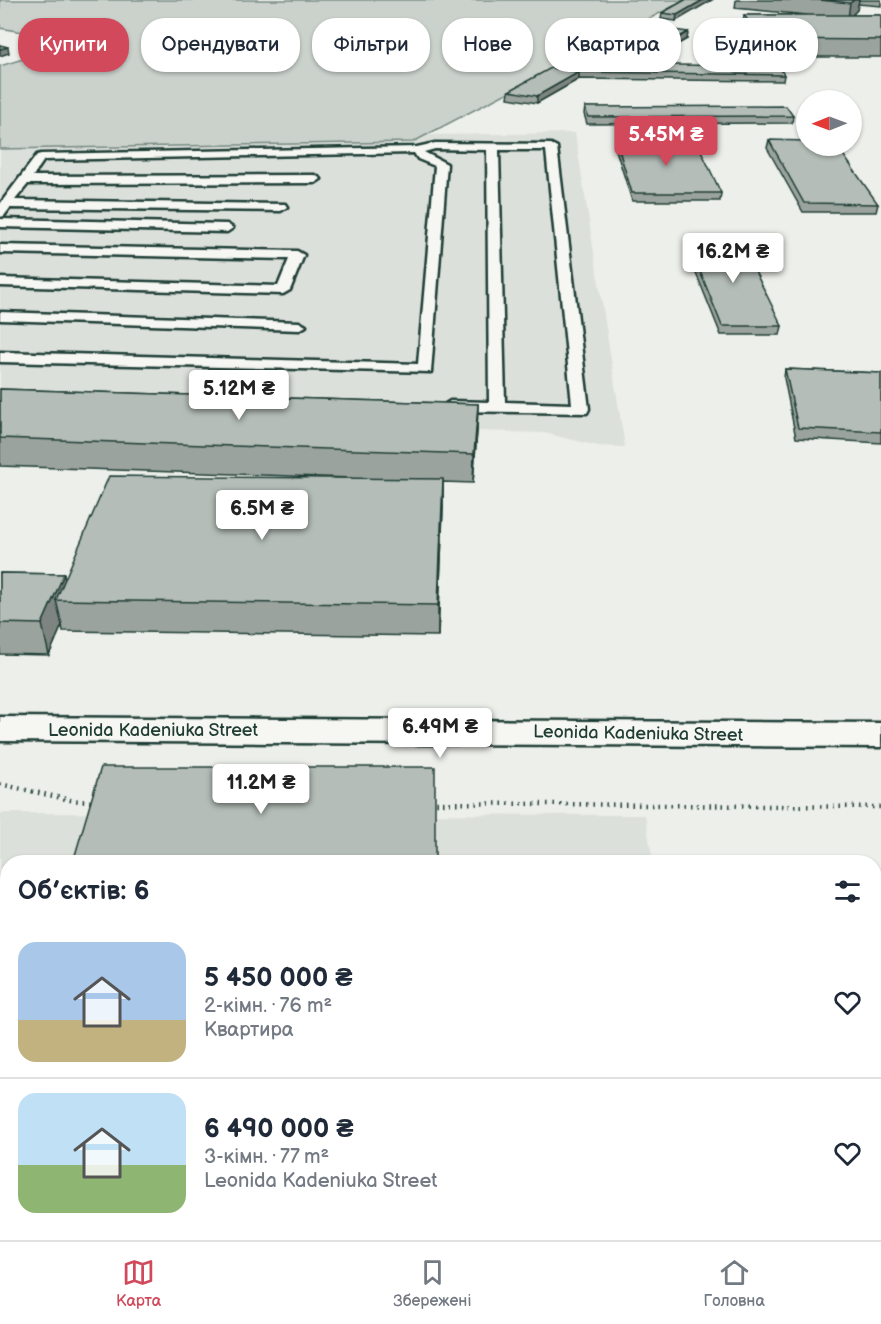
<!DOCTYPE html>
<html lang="uk">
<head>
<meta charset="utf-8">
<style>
  body { margin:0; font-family:"Balsamiq Sans",sans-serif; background:#f2f2f3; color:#1f2937; height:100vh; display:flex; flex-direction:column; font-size:22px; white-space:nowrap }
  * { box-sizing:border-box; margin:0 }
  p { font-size:20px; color:#747a83 }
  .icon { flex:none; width:33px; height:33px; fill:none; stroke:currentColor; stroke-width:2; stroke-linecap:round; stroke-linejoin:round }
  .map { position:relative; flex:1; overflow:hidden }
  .panel { position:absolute; left:0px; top:855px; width:882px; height:386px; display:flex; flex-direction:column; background:#fff; border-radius:24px 24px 0 0; box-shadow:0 2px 4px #0004 }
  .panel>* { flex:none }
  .top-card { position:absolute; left:18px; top:18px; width:846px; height:54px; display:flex; gap:12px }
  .needle { width:39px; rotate:269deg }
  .fabs { position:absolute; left:796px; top:90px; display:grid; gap:12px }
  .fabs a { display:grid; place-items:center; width:66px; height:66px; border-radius:50%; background:#fff; box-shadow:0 2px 4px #0004; font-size:30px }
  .price { position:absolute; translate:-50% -51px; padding:0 14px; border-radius:6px; background:#fff; color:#222; font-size:20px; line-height:39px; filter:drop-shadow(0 2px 3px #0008) }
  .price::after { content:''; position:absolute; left:50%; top:36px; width:18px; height:14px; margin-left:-9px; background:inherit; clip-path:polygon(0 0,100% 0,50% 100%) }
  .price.current { background:#d1495b; color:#fff }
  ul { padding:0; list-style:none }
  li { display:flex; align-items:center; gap:18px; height:150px; padding:0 18px }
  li+li { border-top:2px solid #e0e1e3 }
  li span { display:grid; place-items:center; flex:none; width:168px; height:120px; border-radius:18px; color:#555 }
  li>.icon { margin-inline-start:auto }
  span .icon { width:72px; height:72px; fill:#fffc; stroke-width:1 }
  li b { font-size:26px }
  h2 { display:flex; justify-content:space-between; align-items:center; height:72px; padding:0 18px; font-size:26px }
  .chip { padding:0 21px; border-radius:24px; background:#fff; box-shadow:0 2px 4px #0004; font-size:21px; line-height:54px }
  .chip.current { background:#d1495b; color:#fff }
  .menu { display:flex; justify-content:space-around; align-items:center; height:84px; border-top:2px solid #e0e1e3; background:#fff; font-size:16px; color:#747a83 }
  .menu a { display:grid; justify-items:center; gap:3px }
  .menu .current { color:#d1495b }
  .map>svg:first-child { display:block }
  .built { fill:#dce0db }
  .green { fill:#cbd2cc; stroke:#758880; stroke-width:1.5 }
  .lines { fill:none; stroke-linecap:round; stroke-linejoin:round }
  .service-casing { stroke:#1f3d34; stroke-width:5 }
  .tertiary-casing { stroke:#1f3d34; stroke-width:5 }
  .path { stroke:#1f3d34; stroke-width:4.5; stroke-dasharray:1.5 5; stroke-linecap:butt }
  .service { fill:#f6f6f2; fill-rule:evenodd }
  .tertiary { fill:#f6f6f2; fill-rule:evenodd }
  .wall { fill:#9ba39e; stroke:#1f3d34; stroke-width:1.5 }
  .shaded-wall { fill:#7e8481; stroke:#1f3d34; stroke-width:1.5 }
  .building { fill:#b4bdb8; stroke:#1f3d34; stroke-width:1.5 }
  .labels { text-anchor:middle; stroke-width:4.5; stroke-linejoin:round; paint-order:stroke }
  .street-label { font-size:18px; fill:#1f3d34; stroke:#f6f6f2 }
</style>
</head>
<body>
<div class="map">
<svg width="881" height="1240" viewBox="0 0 881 1240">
  <rect width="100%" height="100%" fill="#edefea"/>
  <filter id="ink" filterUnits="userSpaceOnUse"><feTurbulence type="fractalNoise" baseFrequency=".0167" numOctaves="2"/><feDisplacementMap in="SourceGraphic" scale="12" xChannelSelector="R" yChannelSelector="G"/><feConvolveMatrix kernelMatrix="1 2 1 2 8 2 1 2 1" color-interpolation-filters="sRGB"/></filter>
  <g filter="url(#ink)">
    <!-- built -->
    <g class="built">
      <path d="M 575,133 L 625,447 L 598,446 L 544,433 L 0,416 L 0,152 L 2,149 L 413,142 L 426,135 Z"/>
      <path d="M 0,813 L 645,815 L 653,862 L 8,862 L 8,1233 L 714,1233 L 715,1240 L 0,1240 Z"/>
    </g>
    <!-- green -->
    <path class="green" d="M 0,0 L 685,0 L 413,142 L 0,149 L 0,66 L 78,42 L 0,28 Z"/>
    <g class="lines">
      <defs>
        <g id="service">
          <path d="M 435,143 L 551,144 L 557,147 L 589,409 L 587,413 L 450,411 L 442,406 L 450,401 L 489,402 L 487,150 L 435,149 L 424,152 L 447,164 L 431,372 L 0,362 L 0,352 L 418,364 L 435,166 L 418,159 L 414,153 L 44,160 L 33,176 L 315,175 L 321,179 L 315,183 L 28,184 L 15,200 L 285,204 L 287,207 L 281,211 L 10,208 L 4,216 L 0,217 L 0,204 L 37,155 L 41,154 L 417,147 ZM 499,150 L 546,150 L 572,404 L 505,402 Z"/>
          <path d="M 0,219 L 227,224 L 233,228 L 227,232 L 0,227 Z"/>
          <path d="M 0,245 L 297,251 L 304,255 L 290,290 L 283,294 L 0,286 L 0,278 L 278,286 L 289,259 L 0,253 Z"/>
          <path d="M 0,312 L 299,322 L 306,326 L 299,330 L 0,320 Z"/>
        </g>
        <path id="tertiary" d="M 0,717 L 881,723 L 881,747 L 0,741 Z"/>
      </defs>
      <!-- service casing -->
      <use href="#service" class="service-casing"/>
      <!-- tertiary casing -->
      <use href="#tertiary" class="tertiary-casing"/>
      <!-- path -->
      <g class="path">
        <path d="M 0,784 L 70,800 L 93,802"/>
        <path d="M 430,803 L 881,807"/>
      </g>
      <!-- service -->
      <use href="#service" class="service"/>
      <!-- tertiary -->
      <use href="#tertiary" class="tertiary"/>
    </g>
    <!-- wall -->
    <g class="wall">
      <path d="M 685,0 L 676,21 L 661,19 L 662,13 Z"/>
      <path d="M 736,0 L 881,0 L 881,6 L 858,4 L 857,10 L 852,15 L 881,15 L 881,57 L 759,57 L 742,32 L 744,15 L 807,15 L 735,8 Z"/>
      <path d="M 688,32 L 687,39 L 642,64 L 784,75 L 783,81 L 579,79 L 537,103 L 508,98 L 509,91 L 577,72 L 577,64 L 598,64 L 573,60 L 574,54 Z"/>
      <path d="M 585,107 L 793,116 L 792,123 L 587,124 L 584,114 Z"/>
      <path d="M 616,140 L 721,193 L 720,201 L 632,201 L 615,147 Z"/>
      <path d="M 769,140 L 878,204 L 876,212 L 803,212 L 767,148 Z"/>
      <path d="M 687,239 L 782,326 L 780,335 L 721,335 L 686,248 Z"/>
      <path d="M 785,369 L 881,373 L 881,443 L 796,438 L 784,378 Z"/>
      <path d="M 0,389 L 478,404 L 477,431 L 473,483 L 443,482 L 443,508 L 438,636 L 63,631 L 62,625 L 49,655 L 0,654 L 0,573 L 64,574 L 65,579 L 352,478 L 0,466 Z"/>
    </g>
    <!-- shaded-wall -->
    <g class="shaded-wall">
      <path d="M 703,0 L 712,0 L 676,21 L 677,15 Z"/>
      <path d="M 854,0 L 859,0 L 857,10 L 848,19 L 850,3 Z"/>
      <path d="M 688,32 L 687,39 L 634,69 L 634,63 Z"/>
      <path d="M 8,47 L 9,53 L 0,56 L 0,49 Z"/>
      <path d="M 579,72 L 579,79 L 537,103 L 537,96 Z"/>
      <path d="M 478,404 L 477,431 L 473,483 L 474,454 Z"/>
      <path d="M 443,479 L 443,508 L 438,636 L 438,605 Z"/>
      <path d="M 64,574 L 70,600 L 56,600 L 62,625 L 49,655 L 42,624 Z"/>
    </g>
    <!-- building -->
    <g class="building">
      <path d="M 685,0 L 703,0 L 677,15 L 662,13 Z"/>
      <path d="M 819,0 L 854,0 L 850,3 Z"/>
      <path d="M 744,15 L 881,15 L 881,40 L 761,39 Z"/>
      <path d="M 630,24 L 688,32 L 634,63 L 574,54 Z"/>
      <path d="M 0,45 L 8,47 L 0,49 Z"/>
      <path d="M 577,64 L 779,66 L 784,75 L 579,72 L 537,96 L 509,91 L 551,68 L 579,72 Z"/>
      <path d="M 786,106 L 793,116 L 588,117 L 585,107 Z"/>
      <path d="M 616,140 L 696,140 L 721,193 L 632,193 Z"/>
      <path d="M 769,140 L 807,141 L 807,146 L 837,146 L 878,204 L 804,203 Z"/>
      <path d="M 687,239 L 739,239 L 782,326 L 722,326 Z"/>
      <path d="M 785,369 L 881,373 L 881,432 L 798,428 Z"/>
      <path d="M 0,389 L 478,404 L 474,454 L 0,438 Z"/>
      <path d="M 109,476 L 443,479 L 438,605 L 56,600 Z"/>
      <path d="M 0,573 L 64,574 L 42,624 L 0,623 Z"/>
      <path d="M 101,767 L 435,767 L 435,862 L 73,862 Z"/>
    </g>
  </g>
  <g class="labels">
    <!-- street labels -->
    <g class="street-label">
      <text x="153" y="736">Leonida Kadeniuka Street</text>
      <text transform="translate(638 733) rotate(1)" y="6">Leonida Kadeniuka Street</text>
    </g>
  </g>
</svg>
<div class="fabs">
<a><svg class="needle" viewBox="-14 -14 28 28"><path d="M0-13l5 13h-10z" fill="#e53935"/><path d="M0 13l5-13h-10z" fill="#747a83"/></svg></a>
</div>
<b class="price current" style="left:666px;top:167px">5.45M ₴</b>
<b class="price" style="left:733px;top:284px">16.2M ₴</b>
<b class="price" style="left:239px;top:421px">5.12M ₴</b>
<b class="price" style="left:262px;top:541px">6.5M ₴</b>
<b class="price" style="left:440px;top:759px">6.49M ₴</b>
<b class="price" style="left:261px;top:815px">11.2M ₴</b>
<div class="top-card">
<a class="chip current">Купити</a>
<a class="chip">Орендувати</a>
<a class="chip">Фільтри</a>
<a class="chip">Нове</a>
<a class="chip">Квартира</a>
<a class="chip">Будинок</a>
</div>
<section class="panel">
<h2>Об’єктів: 6<svg class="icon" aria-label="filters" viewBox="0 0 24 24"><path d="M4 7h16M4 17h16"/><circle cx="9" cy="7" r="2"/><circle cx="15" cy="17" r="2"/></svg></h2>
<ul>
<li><span style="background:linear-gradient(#a9c7e8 65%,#c2b280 0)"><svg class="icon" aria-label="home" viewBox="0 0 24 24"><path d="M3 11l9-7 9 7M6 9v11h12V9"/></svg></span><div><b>5 450 000 ₴</b><p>2-кімн. · 76 m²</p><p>Квартира</p></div><svg class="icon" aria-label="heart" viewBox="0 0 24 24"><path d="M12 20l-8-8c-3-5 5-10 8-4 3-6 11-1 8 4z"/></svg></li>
<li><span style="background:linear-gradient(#bfe0f5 60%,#8fb573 0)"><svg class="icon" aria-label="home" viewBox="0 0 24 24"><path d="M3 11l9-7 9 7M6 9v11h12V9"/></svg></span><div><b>6 490 000 ₴</b><p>3-кімн. · 77 m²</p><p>Leonida Kadeniuka Street</p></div><svg class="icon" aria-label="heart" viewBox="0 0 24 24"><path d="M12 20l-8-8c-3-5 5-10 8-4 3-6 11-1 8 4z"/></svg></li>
</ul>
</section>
</div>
<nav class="menu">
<a class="current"><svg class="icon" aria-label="map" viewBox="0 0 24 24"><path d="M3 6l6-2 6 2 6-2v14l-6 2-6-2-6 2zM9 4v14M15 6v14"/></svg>Карта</a>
<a><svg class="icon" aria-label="saved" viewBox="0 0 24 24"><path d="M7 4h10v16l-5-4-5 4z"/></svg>Збережені</a>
<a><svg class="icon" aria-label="home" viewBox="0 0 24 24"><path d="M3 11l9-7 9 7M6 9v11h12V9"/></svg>Головна</a>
</nav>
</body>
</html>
